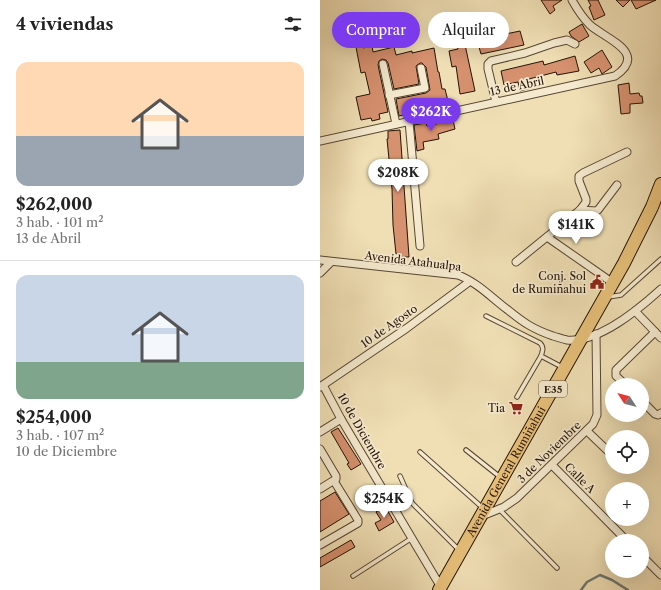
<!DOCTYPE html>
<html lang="es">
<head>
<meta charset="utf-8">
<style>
  body { margin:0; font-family:"Libre Caslon Text",serif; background:#f2f2f2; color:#222; height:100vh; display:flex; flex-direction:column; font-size:15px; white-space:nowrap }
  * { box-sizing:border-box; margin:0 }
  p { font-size:13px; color:#767676 }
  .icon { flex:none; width:22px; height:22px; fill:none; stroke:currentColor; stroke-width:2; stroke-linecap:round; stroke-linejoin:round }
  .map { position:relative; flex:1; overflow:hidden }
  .side { display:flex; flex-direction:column; background:#fff; width:320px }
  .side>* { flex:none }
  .hud { position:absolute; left:12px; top:12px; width:269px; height:36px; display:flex; gap:8px }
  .needle { width:26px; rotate:306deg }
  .fabs { position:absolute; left:285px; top:378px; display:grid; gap:8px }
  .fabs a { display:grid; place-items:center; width:44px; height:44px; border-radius:50%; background:#fff; box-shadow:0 4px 16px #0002; font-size:20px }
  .price { position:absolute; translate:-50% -34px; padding:0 9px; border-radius:14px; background:#fff; color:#222; font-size:13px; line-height:26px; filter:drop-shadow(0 1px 2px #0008) }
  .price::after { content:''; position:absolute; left:50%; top:24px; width:12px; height:9px; margin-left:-6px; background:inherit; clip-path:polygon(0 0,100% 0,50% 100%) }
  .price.active { background:#7c3aed; color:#fff }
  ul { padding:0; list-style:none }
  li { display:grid; align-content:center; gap:8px; height:212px; padding:0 16px }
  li+li { border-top:1px solid #e0e0e0 }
  li span { display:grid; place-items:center; height:124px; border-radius:12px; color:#555 }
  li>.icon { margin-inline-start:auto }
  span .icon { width:72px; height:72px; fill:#fffc; stroke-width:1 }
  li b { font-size:17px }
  h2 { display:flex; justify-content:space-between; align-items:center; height:48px; padding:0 16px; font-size:17px }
  .pill { padding:0 14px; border-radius:18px; background:#fff; box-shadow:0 4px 16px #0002; font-size:14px; line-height:36px }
  .pill.active { background:#7c3aed; color:#fff }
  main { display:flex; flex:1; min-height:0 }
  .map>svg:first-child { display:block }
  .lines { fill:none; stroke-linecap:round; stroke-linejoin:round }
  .stream { stroke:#6e7771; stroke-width:2.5 }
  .building { fill:#d6916f; stroke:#241305 }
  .service-casing { stroke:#574631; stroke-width:5.5 }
  .minor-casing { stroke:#574631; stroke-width:9 }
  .trunk-casing { stroke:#241305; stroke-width:14 }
  .service { stroke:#f5eacf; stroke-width:3.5 }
  .minor { stroke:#f5eacf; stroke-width:7 }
  .trunk { stroke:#e8c07a; stroke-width:12 }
  .labels { text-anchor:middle; stroke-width:3.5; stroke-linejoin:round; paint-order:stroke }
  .shield { fill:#f5eacf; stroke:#635442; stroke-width:1 }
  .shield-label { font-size:10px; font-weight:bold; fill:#241305 }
  .street-label { font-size:11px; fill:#241305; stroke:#f5eacf }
  .poi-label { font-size:11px; fill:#241305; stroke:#f5eacf; text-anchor:end }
</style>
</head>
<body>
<main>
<section class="side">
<h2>4 viviendas<svg class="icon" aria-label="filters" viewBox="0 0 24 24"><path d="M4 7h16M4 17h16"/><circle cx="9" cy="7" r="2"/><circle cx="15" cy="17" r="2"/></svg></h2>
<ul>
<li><span style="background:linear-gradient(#ffd9b3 60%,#9aa5b1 0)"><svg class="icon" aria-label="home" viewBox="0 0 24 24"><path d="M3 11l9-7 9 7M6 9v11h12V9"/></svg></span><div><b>$262,000</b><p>3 hab. · 101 m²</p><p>13 de Abril</p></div></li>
<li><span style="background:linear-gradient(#c9d6e8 70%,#7fa58c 0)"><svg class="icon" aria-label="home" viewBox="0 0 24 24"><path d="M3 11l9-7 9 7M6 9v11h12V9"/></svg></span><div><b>$254,000</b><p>3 hab. · 107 m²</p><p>10 de Diciembre</p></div></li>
</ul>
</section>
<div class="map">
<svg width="341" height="590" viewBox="0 0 341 590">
  <rect width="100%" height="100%" fill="#f0dfb5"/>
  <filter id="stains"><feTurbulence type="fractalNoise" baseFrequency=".005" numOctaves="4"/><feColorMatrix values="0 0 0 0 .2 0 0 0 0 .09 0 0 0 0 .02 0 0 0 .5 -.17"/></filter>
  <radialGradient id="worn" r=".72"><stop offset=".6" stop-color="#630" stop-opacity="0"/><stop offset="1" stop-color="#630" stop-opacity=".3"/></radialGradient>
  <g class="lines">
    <!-- stream -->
    <path class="stream" d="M 261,590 L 267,582 L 280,575 L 292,580 L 308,590"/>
  </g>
  <!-- building -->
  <g class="building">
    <path d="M 221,0 L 242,0 L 233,6 L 235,10 L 230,14 Z"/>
    <path d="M 268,0 L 278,0 L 285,15 L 274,20 L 269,7 L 271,6 Z"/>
    <path d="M 296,0 L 310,0 L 303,7 Z"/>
    <path d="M 311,0 L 336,0 L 316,9 Z"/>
    <path d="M 262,24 L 269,36 L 259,42 L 251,36 L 249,32 Z"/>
    <path d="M 200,31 L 204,45 L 161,54 L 157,40 Z"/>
    <path d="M 144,40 L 155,91 L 140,94 L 136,66 L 132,67 L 129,51 L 138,49 L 136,42 Z"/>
    <path d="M 42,41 L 43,48 L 52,46 L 53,52 L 74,47 L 76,55 L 92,51 L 92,53 L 114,48 L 118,72 L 119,72 L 122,89 L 125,89 L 128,101 L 117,103 L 118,107 L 79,116 L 76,99 L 106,93 L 110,90 L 106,67 L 102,63 L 100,63 L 96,66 L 99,84 L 74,89 L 68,63 L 66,60 L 62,59 L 59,61 L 58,65 L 68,112 L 59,114 L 60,119 L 52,121 L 51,118 L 41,120 L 36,97 L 50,94 L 45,72 L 41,73 L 35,42 Z"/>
    <path d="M 282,50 L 292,67 L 282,74 L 279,68 L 271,73 L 264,62 Z"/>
    <path d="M 255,56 L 259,71 L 237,75 L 236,72 L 209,79 L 211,88 L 200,91 L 198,82 L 184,85 L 181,71 L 223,61 L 224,65 Z"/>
    <path d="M 309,83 L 310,94 L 319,93 L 320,96 L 322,96 L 323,103 L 310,104 L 310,113 L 301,114 L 298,85 Z"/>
    <path d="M 133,120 L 135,129 L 118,134 L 119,139 L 103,142 L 104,149 L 97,151 L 94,125 L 106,123 L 107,126 Z"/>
    <path d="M 80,130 L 89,257 L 81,257 L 81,253 L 76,254 L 73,225 L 72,189 L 67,139 L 68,139 L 68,131 Z"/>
    <path d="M 18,428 L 41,464 L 31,470 L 27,464 L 29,463 L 11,432 Z"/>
    <path d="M 15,492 L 29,514 L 0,532 L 0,501 Z"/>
    <path d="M 65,506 L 74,522 L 59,531 L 55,523 L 61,520 L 56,512 Z"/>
    <path d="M 31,540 L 35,547 L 0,567 L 0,558 Z"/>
  </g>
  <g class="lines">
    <defs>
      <g id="service">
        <path d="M 288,297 L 301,295 L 341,259"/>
        <path d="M 166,316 L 220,343 C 224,347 223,350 221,356 L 197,397"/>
        <path d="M 221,356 L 242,367"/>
        <path d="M 146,450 L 180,477"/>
        <path d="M 100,452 L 164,509"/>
        <path d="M 80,476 L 92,503 L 140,551"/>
        <path d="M 179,509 L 237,568"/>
        <path d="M 33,576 L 92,538"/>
      </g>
      <g id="minor">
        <path d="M 63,64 L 76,124"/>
        <path d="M 69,95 L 105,88 L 101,68"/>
        <path d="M 176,102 L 168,69 L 168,64 L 171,61 L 205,53 L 234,43 L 247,40 L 255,44"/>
        <path d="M 89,121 L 100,246"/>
        <path d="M 0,141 L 295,76 C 329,53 286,39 270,25 C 263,18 257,9 252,0"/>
        <path d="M 260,210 L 276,211 L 278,210 L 297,185"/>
        <path d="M 227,237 L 293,283"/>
        <path d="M 0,260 L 138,275 C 157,282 173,299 188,310 C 204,323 213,329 233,336 C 237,337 242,339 247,340 C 279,343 319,309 341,289"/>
        <path d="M 196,262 L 260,210 L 266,202 L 266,199 L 259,181 L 259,176 L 263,173 L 307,152"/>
        <path d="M 0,273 L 11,262"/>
        <path d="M 315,311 L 341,338"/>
        <path d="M 3,385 L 21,419 L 122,589"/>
        <path d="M 306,385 L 296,376 L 296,370 L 335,332"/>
        <path d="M 0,387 L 87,328 L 149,282"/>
        <path d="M 322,401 L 335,414 L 338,415 L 341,413"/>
        <path d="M 267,431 L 292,455"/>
        <path d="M 0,432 L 21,419"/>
        <path d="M 0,449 L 16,476 L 16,479 L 0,489"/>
        <path d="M 232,465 L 307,541"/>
        <path d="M 162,516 L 184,507 L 197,498 L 273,424 L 277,415 L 276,334"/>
        <path d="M 0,545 L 38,523 L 38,520 L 14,481"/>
        <path d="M 322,556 L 341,575"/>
      </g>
      <g id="trunk">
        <path id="s1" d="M 119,590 L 304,263 L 332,207 L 341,184"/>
      </g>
    </defs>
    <!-- service casing -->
    <use href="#service" class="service-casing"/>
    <!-- minor casing -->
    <use href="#minor" class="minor-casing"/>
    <!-- trunk casing -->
    <use href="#trunk" class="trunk-casing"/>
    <!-- service -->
    <use href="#service" class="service"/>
    <!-- minor -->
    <use href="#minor" class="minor"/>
    <!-- trunk -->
    <use href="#trunk" class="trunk"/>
  </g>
  <!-- icons -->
  <defs>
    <symbol id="civic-bare" viewBox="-9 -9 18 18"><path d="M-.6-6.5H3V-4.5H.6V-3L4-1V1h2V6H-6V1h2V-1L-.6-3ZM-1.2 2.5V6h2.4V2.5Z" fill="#8f2418" stroke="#f5eacf" stroke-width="2.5" paint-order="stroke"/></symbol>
    <symbol id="supermarket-bare" viewBox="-9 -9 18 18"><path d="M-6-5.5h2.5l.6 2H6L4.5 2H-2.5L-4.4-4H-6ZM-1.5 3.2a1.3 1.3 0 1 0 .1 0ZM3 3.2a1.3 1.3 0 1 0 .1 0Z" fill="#8f2418" stroke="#f5eacf" stroke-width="2.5" paint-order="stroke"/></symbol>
  </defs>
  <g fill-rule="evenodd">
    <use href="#civic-bare" x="267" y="272" width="20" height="20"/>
    <use href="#supermarket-bare" x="186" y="398" width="20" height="20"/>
  </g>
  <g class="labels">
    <!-- shield labels -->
    <rect class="shield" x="219" y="381" width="28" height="16" rx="3"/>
    <g class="shield-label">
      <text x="233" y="393">E35</text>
    </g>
    <!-- street labels -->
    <g class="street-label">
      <text transform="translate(197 86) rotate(-12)" y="4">13 de Abril</text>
      <text transform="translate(93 261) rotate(7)" y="4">Avenida Atahualpa</text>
      <text transform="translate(69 326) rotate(-35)" y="4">10 de Agosto</text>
      <text transform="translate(42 431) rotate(60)" y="4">10 de Diciembre</text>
      <text transform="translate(229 452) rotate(-44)" y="4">3 de Noviembre</text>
      <text dy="4" stroke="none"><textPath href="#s1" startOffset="136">Avenida General Rumiñahui</textPath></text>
      <text transform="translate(260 478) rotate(45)" y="4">Calle A</text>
    </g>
    <!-- poi labels -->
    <g class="poi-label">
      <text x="266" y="280">Conj. Sol<tspan x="266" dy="13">de Rumiñahui</tspan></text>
      <text x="185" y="412">Tia</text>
    </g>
  </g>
  <rect width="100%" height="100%" filter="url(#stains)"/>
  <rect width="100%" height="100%" fill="url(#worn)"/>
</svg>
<div class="fabs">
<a><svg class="needle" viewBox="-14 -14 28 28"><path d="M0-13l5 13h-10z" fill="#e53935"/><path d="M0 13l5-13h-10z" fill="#767676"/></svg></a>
<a><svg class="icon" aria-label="locate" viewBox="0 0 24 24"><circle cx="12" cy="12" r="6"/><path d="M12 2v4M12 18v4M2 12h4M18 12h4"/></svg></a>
<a>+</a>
<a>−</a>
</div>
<b class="price active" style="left:111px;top:132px">$262K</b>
<b class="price" style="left:78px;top:193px">$208K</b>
<b class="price" style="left:256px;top:245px">$141K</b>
<b class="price" style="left:64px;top:519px">$254K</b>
<div class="hud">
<a class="pill active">Comprar</a>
<a class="pill">Alquilar</a>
</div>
</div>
</main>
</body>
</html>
